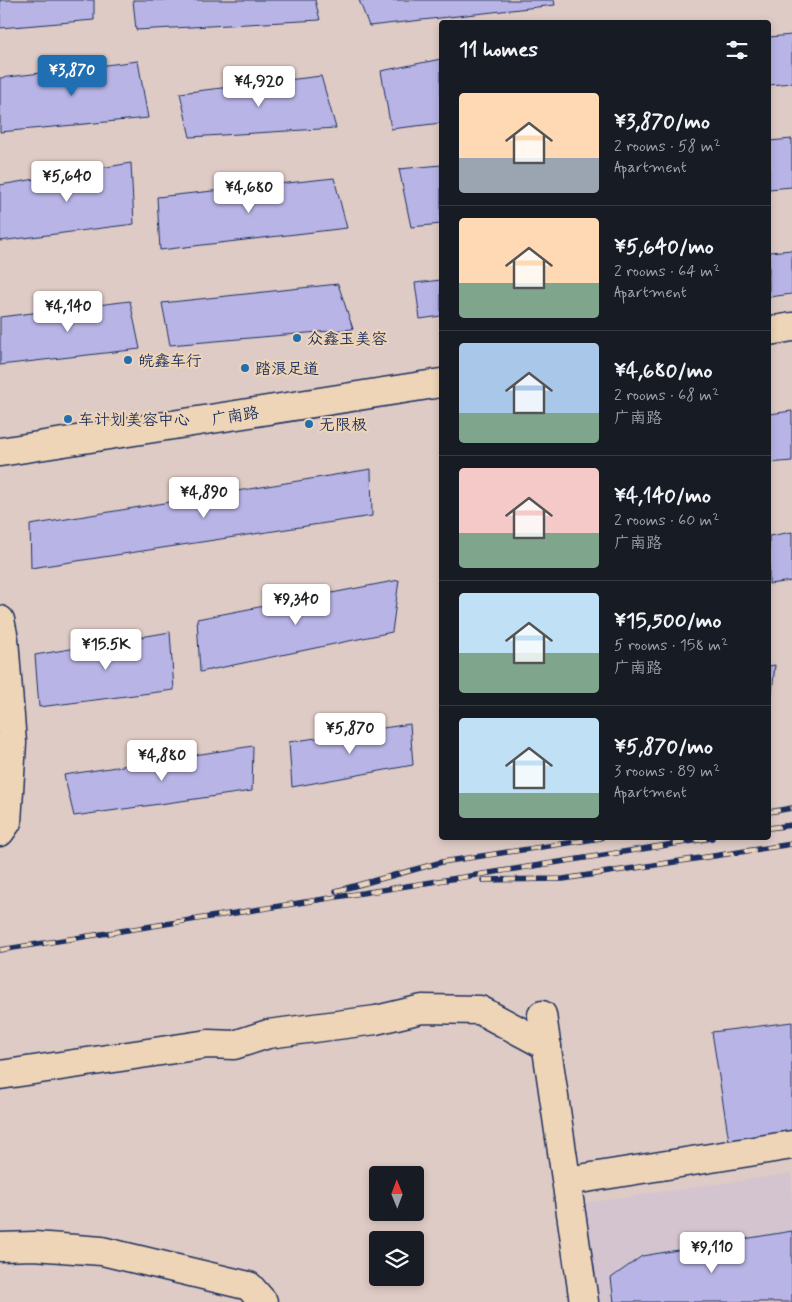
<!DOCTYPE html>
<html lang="en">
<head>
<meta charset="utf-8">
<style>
  body { margin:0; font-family:Mynerve,"LXGW WenKai TC",sans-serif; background:#242831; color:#f1f3f6; height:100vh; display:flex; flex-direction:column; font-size:19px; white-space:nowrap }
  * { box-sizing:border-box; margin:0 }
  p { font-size:16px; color:#9ea1a6 }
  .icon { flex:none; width:28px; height:28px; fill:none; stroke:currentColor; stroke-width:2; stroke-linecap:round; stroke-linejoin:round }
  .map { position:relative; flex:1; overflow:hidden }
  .panel { position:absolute; left:439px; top:20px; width:332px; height:820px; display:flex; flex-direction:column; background:#171b24; border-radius:5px; box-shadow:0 2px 8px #0003 }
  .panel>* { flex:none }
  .needle { width:32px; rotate:359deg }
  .buttons { position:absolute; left:369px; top:1166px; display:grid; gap:10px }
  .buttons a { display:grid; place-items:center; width:55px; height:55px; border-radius:5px; background:#171b24; box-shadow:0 2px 8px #0003; font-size:25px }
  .price { position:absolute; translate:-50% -42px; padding:0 11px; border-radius:5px; background:#fff; color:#222; font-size:16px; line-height:32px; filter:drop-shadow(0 1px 2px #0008) }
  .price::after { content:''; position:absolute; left:50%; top:30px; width:15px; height:11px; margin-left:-8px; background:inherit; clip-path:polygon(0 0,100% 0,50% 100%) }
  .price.selected { background:#1f6fb2; color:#fff }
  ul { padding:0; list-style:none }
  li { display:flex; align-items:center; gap:15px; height:125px; padding:0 20px }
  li+li { border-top:1px solid #363941 }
  li span { display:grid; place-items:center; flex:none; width:140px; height:100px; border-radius:5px; color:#555 }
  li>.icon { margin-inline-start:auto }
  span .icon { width:60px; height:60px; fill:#fffc; stroke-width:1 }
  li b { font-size:21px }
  h2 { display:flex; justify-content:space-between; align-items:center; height:60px; padding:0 20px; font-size:21px }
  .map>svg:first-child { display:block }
  .built { fill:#d4c4cf }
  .building { fill:#b9b4e6; stroke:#1b2f5e }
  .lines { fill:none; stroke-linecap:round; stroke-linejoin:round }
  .minor-casing { stroke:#1b2f5e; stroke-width:31 }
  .minor { stroke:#efd5b7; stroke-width:28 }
  .rail-casing { stroke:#1b2f5e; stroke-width:5.5 }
  .rail { stroke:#efd5b7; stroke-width:4; stroke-dasharray:11; stroke-linecap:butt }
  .poi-dot { fill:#1f6fb2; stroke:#efd5b7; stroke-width:2 }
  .labels { text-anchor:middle; stroke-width:4; stroke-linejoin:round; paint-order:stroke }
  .poi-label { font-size:16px; fill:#1b2f5e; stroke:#efd5b7; text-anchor:start }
  .street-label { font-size:16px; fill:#1b2f5e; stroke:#efd5b7 }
</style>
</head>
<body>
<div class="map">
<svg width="792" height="1302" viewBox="0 0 792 1302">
  <rect width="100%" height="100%" fill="#dfcbc5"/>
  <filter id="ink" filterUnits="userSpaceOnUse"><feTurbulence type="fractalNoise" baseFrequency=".02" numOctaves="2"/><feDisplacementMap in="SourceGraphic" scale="10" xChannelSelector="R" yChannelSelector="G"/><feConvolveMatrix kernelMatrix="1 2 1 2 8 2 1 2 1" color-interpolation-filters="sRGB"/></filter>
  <g filter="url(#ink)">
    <!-- built -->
    <path class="built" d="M 792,1173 L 792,1302 L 599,1302 L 583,1203 Z"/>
    <!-- building -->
    <g class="building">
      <path d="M 0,0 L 94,0 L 94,20 L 0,28 Z"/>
      <path d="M 133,0 L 315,0 L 320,20 L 136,30 Z"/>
      <path d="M 359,0 L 554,0 L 555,5 L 369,26 Z"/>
      <path d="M 792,35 L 792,83 L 769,85 L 769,37 Z"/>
      <path d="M 441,59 L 441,123 L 391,129 L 381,71 Z"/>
      <path d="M 138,61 L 148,118 L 0,132 L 0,78 Z"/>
      <path d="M 321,76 L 336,128 L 190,137 L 180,93 Z"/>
      <path d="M 792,139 L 792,187 L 769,189 L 769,141 Z"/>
      <path d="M 131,163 L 134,224 L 0,241 L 0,185 Z"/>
      <path d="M 441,165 L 441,224 L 411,227 L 399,169 Z"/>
      <path d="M 334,178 L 347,228 L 160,250 L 157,197 Z"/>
      <path d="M 792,250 L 792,294 L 769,297 L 769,252 Z"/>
      <path d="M 441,280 L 441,316 L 420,319 L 415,283 Z"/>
      <path d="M 338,284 L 353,329 L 170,345 L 162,303 Z"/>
      <path d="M 130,301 L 140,349 L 0,365 L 0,317 Z"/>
      <path d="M 792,411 L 792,461 L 769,463 L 769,414 Z"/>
      <path d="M 371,469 L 372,516 L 31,568 L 30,525 Z"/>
      <path d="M 792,532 L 792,581 L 769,584 L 769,536 Z"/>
      <path d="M 399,580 L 392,632 L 200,672 L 197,619 Z"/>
      <path d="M 170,632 L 174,690 L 39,707 L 35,655 Z"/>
      <path d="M 775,665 L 770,710 L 769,710 L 769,666 Z"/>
      <path d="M 410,724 L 413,765 L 292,787 L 289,742 Z"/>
      <path d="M 253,746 L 252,791 L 74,816 L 64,775 Z"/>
      <path d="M 792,1022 L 792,1133 L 729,1141 L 712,1032 Z"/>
      <path d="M 792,1231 L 792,1302 L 614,1302 L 611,1278 L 642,1256 Z"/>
    </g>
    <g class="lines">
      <defs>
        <g id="minor">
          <path d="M 769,331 L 792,327"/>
          <path d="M 0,452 L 441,383"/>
          <path d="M 0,620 L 4,639 L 12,743 L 7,822 L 0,832"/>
          <path d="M 542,1015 L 584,1302"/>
          <path d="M 0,1075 L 208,1044 L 234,1045 L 268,1034 L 376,1020 L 422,1009 L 480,1010 L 547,1046"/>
          <path d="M 567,1181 L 792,1145"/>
          <path d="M 0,1247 L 34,1246 L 102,1251 L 249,1286 L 263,1302"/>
        </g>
      </defs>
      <!-- minor casing -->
      <use href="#minor" class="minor-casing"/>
      <!-- minor -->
      <use href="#minor" class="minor"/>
      <defs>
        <g id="rail">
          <path d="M 769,812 L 792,808"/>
          <path d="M 769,828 L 792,825"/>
          <path d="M 483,880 L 563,879 L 792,844"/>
          <path d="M 336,891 L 442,862 L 601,838"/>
          <path d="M 0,950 L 712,838"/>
        </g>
      </defs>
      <!-- rail casing -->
      <use href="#rail" class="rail-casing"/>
      <!-- rail -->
      <use href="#rail" class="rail"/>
    </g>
  </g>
  <!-- markers -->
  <g class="poi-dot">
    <circle cx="297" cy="338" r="5"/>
    <circle cx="128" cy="360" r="5"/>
    <circle cx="245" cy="368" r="5"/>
    <circle cx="68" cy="419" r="5"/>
    <circle cx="309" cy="424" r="5"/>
  </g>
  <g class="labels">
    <!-- poi labels -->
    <g class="poi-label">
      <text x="307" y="344">众鑫玉美容</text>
      <text x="138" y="366">皖鑫车行</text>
      <text x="255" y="374">踏浪足道</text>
      <text x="78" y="425">车计划美容中心</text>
      <text x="319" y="430">无限极</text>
    </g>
    <!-- street labels -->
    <g class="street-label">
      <text transform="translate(235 415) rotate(-9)" y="6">广南路</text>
    </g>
  </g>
</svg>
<div class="buttons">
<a><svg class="needle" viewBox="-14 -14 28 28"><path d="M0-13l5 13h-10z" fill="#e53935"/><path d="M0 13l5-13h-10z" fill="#9ea1a6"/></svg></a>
<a><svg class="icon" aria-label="layers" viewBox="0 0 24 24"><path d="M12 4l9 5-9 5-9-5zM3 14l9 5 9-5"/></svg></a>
</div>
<b class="price selected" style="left:72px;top:97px">¥3,870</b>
<b class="price" style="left:259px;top:108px">¥4,920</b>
<b class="price" style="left:67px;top:203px">¥5,640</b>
<b class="price" style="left:249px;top:214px">¥4,680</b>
<b class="price" style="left:68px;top:333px">¥4,140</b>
<b class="price" style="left:204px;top:519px">¥4,890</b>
<b class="price" style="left:296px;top:626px">¥9,340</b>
<b class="price" style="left:106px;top:671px">¥15.5K</b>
<b class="price" style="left:350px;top:755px">¥5,870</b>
<b class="price" style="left:162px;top:782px">¥4,880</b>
<b class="price" style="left:712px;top:1274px">¥9,110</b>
<section class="panel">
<h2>11 homes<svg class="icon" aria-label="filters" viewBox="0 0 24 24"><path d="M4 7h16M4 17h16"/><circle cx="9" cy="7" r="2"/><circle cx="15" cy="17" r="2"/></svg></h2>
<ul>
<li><span style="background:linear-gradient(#ffd9b3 65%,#9aa5b1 0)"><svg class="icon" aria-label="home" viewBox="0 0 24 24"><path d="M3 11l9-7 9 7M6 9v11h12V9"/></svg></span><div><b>¥3,870/mo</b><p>2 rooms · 58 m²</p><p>Apartment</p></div></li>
<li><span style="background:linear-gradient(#ffd9b3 65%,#7fa58c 0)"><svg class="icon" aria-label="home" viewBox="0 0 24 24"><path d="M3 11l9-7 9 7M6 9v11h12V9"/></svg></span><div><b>¥5,640/mo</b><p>2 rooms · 64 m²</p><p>Apartment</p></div></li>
<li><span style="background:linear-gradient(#a9c7e8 70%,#7fa58c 0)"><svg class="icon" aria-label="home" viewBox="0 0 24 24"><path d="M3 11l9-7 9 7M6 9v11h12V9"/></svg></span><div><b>¥4,680/mo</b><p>2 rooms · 68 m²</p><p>广南路</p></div></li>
<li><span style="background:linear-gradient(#f6c9c9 65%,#7fa58c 0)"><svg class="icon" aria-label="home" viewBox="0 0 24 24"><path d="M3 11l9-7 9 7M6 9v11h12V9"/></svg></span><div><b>¥4,140/mo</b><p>2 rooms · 60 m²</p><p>广南路</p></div></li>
<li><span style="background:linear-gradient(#bfe0f5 60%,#7fa58c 0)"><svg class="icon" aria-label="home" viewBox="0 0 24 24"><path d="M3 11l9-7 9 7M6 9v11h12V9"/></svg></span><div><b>¥15,500/mo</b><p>5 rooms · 158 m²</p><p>广南路</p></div></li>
<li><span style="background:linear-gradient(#bfe0f5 75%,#7fa58c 0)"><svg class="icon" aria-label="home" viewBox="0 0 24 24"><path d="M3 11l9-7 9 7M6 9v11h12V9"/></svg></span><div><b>¥5,870/mo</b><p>3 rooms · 89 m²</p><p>Apartment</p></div></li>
</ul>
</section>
</div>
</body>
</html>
